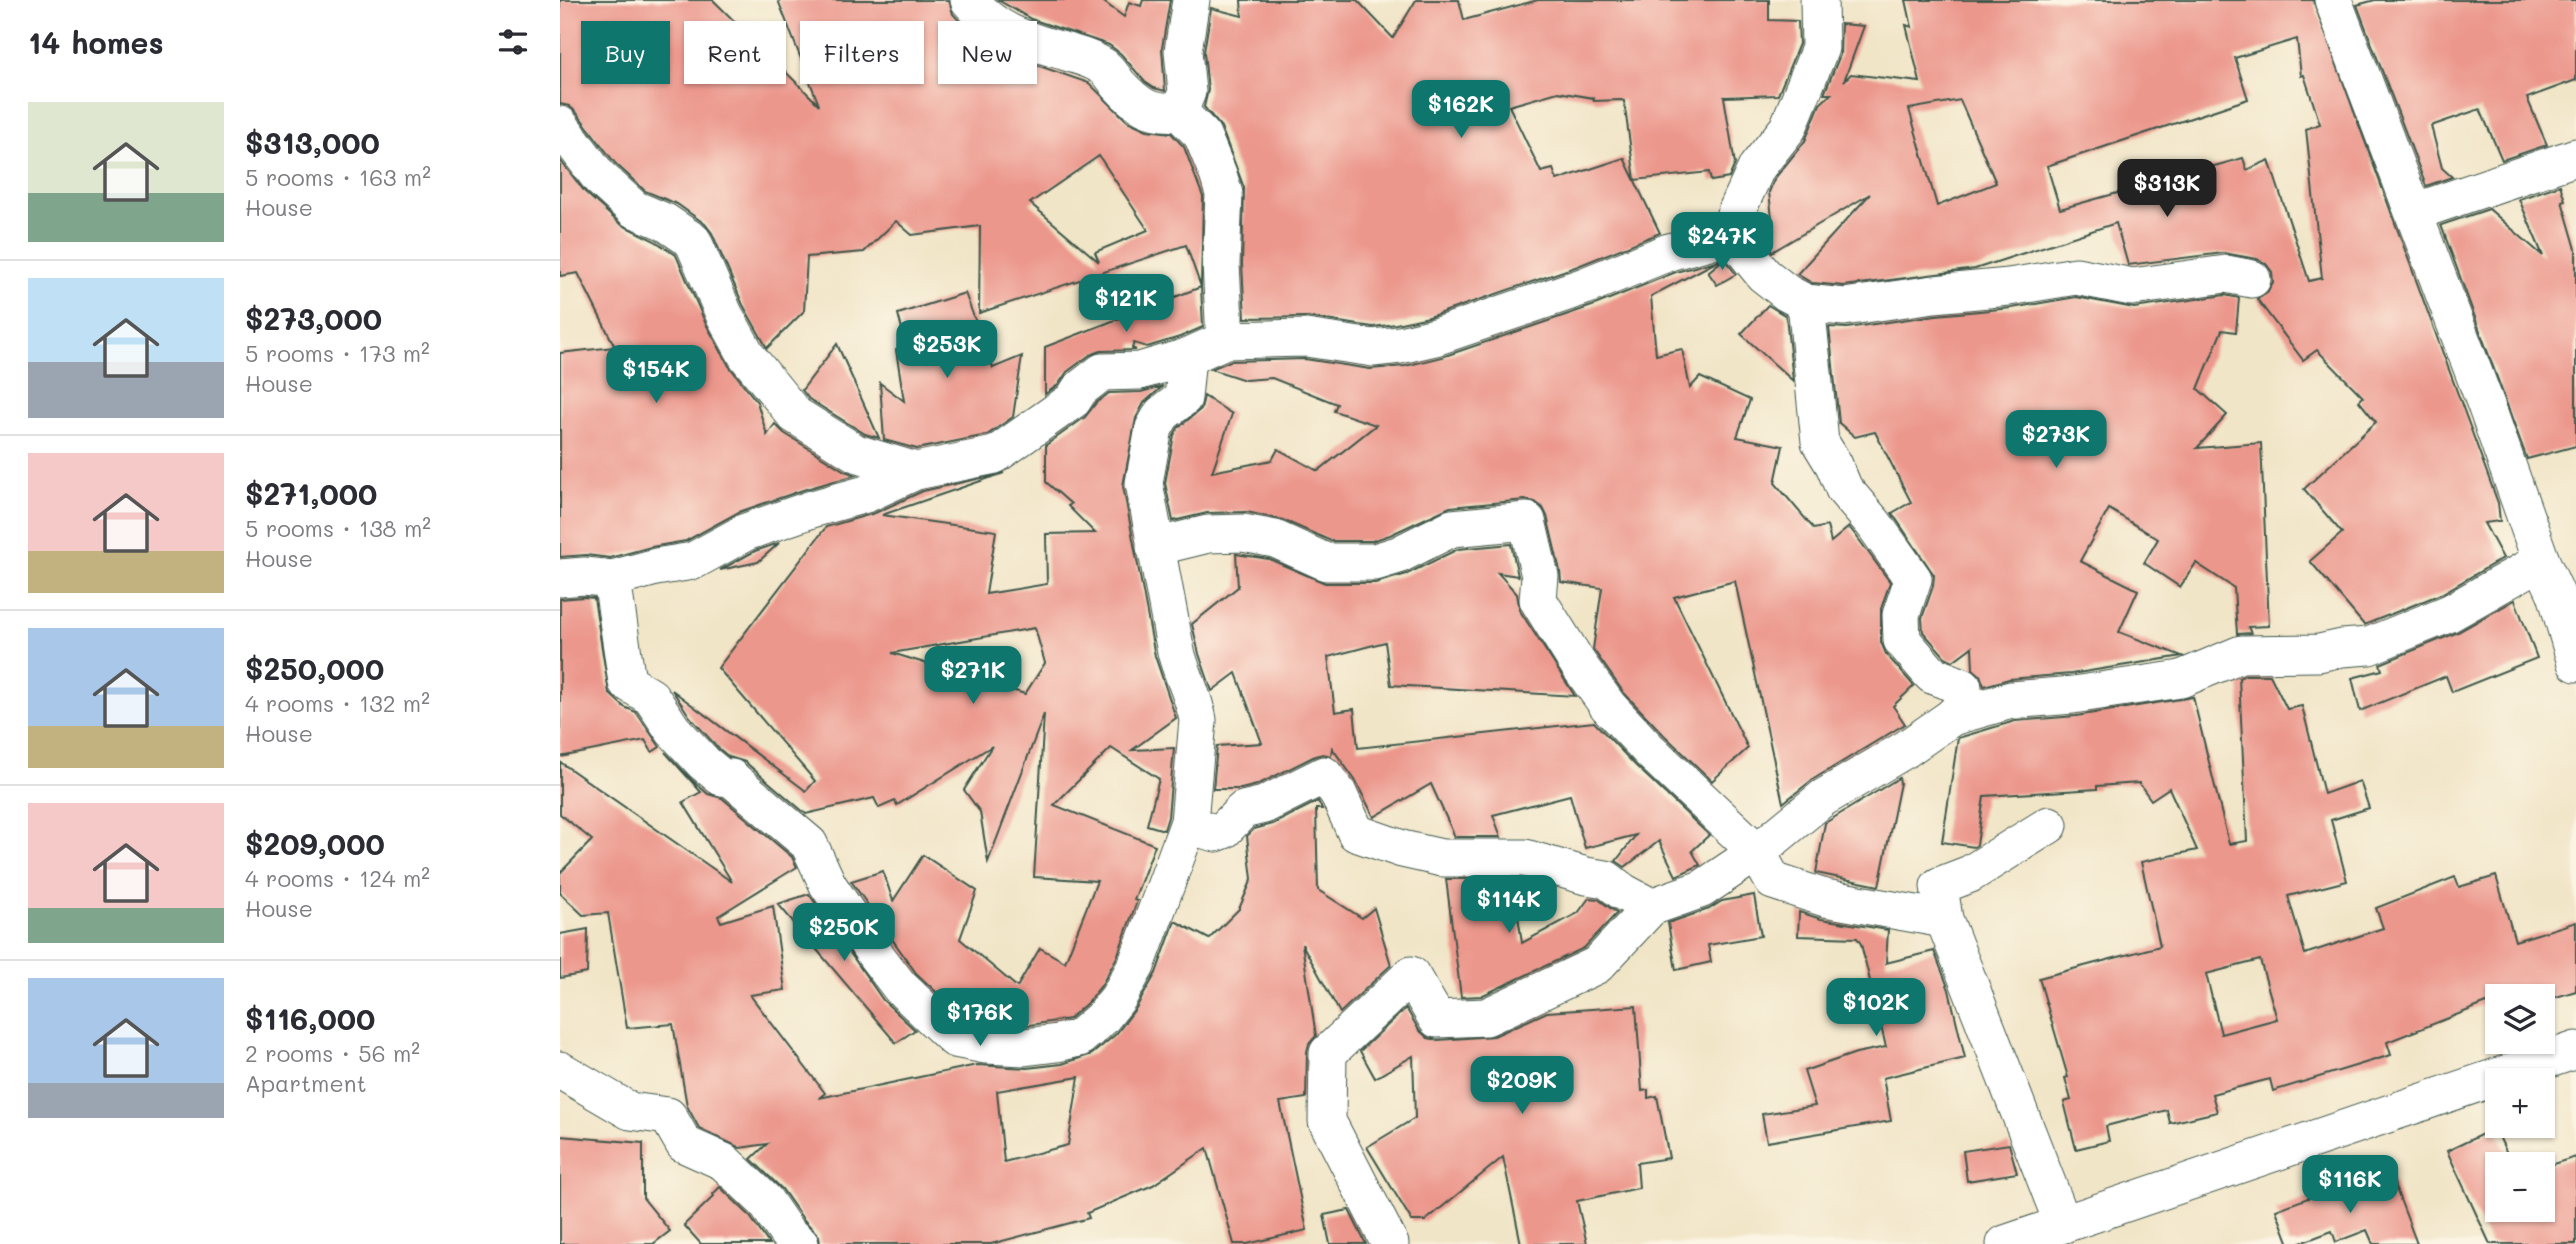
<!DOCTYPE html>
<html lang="en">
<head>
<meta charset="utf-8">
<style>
  body { margin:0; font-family:Mali,sans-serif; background:#f7f7f7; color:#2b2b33; height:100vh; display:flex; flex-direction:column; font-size:26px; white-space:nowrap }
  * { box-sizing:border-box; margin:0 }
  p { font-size:23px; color:#7c7c81 }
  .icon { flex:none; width:38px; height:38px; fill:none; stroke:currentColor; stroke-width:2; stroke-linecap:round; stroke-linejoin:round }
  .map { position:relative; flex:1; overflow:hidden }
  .sheet { display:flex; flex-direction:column; background:#fff; width:560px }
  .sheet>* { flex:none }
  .hud { position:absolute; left:21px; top:21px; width:665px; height:63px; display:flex; gap:14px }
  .tools { position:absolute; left:1925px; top:984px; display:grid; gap:14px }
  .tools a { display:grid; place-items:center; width:70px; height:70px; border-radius:0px; background:#fff; box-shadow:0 2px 5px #0004; font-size:35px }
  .price { position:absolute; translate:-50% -60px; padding:0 16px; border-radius:14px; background:#0f766e; color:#fff; font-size:23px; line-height:46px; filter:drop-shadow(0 2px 4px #0008) }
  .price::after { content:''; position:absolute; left:50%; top:42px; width:21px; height:16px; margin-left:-10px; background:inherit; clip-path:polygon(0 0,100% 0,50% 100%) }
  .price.selected { background:#222; color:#fff }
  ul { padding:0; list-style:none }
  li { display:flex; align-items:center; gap:21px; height:175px; padding:0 28px }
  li+li { border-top:2px solid #e1e1e2 }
  li span { display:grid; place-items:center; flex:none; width:196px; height:140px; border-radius:0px; color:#555 }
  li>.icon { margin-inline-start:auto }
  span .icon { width:84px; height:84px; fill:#fffc; stroke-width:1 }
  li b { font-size:30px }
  h2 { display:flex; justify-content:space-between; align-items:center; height:84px; padding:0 28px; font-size:30px }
  .tag { padding:0 24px; border-radius:0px; background:#fff; box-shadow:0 2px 5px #0004; font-size:24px; line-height:63px }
  .tag.selected { background:#0f766e; color:#fff }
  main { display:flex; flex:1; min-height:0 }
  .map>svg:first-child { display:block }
  .building { fill:#ec978c; fill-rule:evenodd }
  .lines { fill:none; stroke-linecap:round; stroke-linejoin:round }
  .minor-casing { stroke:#3e564a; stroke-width:39 }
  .minor { stroke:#fff; stroke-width:37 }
</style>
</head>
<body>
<main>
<section class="sheet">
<h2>14 homes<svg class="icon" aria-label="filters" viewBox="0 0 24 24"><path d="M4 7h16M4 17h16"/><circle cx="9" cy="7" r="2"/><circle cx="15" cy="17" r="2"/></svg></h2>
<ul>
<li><span style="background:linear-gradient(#dfe7d0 65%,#7fa58c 0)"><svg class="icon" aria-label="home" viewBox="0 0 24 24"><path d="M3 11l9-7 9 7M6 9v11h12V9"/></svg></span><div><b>$313,000</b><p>5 rooms · 163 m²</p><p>House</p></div></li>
<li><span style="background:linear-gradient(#bfe0f5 60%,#9aa5b1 0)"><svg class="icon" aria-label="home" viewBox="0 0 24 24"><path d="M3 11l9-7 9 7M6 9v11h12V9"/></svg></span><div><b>$273,000</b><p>5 rooms · 173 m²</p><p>House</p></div></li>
<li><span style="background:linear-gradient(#f6c9c9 70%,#c2b280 0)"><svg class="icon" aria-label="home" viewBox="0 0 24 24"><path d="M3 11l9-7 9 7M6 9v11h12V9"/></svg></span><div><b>$271,000</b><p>5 rooms · 138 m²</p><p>House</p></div></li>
<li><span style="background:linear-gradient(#a9c7e8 70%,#c2b280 0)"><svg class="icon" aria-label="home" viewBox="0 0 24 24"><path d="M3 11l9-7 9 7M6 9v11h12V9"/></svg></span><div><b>$250,000</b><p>4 rooms · 132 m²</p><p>House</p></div></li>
<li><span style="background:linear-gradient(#f6c9c9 75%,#7fa58c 0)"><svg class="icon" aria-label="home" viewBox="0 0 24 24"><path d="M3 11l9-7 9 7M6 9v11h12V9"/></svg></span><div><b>$209,000</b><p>4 rooms · 124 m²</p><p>House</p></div></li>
<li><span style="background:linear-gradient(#a9c7e8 75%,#9aa5b1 0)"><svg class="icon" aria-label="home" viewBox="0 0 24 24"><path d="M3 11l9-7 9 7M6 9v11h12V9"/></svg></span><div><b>$116,000</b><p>2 rooms · 56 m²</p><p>Apartment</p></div></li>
</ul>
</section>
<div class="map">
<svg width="2016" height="1244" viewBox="0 0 2016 1244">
  <rect width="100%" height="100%" fill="#fcf5e5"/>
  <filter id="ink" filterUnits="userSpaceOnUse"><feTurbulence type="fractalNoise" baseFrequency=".0143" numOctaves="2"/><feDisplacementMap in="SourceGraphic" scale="14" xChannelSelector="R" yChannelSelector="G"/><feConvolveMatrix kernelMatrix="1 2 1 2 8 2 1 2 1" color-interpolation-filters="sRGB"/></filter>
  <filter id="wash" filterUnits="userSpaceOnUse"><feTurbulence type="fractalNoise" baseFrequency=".00686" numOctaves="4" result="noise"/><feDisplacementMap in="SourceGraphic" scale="28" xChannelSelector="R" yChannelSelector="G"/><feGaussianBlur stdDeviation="1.57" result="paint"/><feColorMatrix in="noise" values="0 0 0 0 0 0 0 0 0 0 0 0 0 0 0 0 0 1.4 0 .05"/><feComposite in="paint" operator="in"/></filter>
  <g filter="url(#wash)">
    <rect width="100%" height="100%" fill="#f1e5c7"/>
    <g id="blocks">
      <!-- building -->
      <g class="building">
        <path d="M 0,0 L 153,0 L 259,105 L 218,0 L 389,0 L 393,14 L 405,27 L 428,45 L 456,58 L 529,83 L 567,121 L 587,130 L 611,133 L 624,147 L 643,197 L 641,287 L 626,245 L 419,313 L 420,226 L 352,235 L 336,221 L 304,252 L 247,257 L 244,311 L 207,348 L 183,305 L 152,233 L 145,224 L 117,204 L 85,191 L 55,163 L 16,112 L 9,106 L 0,104 ZM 539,156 L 588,230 L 535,252 L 539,262 L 470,203 Z"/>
        <path d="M 438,0 L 541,0 L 564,17 L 569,2 L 581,6 L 583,0 L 610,0 L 602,48 L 605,91 L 594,88 L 585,82 L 561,54 L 549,45 L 471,19 Z"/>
        <path d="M 681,0 L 797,0 L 833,38 L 856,0 L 899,0 L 904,20 L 978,0 L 1209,0 L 1209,20 L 1238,21 L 1239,44 L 1218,95 L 1164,97 L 1175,164 L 1169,178 L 1151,181 L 1149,172 L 1075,180 L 1064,101 L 1061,100 L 1034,101 L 1033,98 L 998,92 L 949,106 L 981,172 L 993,169 L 997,180 L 1064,158 L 1100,233 L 1018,266 L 869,317 L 836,324 L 813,327 L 746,317 L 685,318 L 682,264 L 684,188 L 661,127 L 644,107 L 648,90 L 644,52 L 651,8 L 682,16 Z"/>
        <path d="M 1346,0 L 1753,0 L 1938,503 L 1940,521 L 1924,523 L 1943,558 L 1881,594 L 1804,625 L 1750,561 L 1782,533 L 1744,489 L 1816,422 L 1799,401 L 1803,397 L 1757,350 L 1743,360 L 1697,299 L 1707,293 L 1713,282 L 1712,272 L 1706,264 L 1697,259 L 1663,253 L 1568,265 L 1556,223 L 1415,269 L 1284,286 L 1252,283 L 1237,274 L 1310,194 L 1212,252 L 1197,231 L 1212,218 L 1209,192 L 1215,178 L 1245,141 L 1260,104 L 1271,94 L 1264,94 L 1280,55 L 1281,24 L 1304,26 L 1284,81 L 1291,74 L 1360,82 L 1346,25 L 1352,27 ZM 1737,39 L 1741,76 L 1744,75 L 1760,124 L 1746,129 L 1762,278 L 1749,281 L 1709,160 L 1687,170 L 1683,158 L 1500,209 L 1487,166 L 1688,99 L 1675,58 ZM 1400,100 L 1436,183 L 1377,206 L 1349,109 Z"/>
        <path d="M 1815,0 L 2016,0 L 2016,80 L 1967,98 L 1987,145 L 1942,160 L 1920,109 L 1871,126 L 1882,168 L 1892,177 L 1866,186 L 1797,5 Z"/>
        <path d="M 0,160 L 25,192 L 60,224 L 95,241 L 116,255 L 145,322 L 169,366 L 197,402 L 207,435 L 215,424 L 224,433 L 285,471 L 296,475 L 246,489 L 179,512 L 126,541 L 91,547 L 50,558 L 26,555 L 0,557 L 0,353 L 55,347 L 18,273 L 0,276 Z"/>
        <path d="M 2000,185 L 2005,200 L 2002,201 L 2016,249 L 2016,446 L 1967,459 L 1881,225 L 1929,209 L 1983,256 L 1959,199 Z"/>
        <path d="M 1164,259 L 1176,274 L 1157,285 L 1148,272 Z"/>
        <path d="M 1160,260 L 1091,296 L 1096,355 L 1122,349 L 1130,388 L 1140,377 L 1190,400 L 1177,437 L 1223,446 L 1215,483 L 1254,529 L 1267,526 L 1271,542 L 1289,527 L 1297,537 L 1330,582 L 1321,609 L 1321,642 L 1326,654 L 1354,686 L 1333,706 L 1345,724 L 1252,780 L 1223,803 L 1175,581 L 1114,597 L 1188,748 L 1152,781 L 1104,735 L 1064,693 L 1035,652 L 1033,649 L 1042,588 L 1001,582 L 1000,571 L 987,516 L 983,508 L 975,502 L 965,500 L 890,507 L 830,535 L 812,541 L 771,541 L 723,520 L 687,512 L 647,513 L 613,521 L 605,483 L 614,435 L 618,428 L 641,409 L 644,396 L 672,414 L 652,472 L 712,460 L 718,449 L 758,471 L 816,425 L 774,411 L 777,404 L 712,378 L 685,380 L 651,369 L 670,361 L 745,359 L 810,369 L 845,366 L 882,357 L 1032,306 L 1116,272 Z"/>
        <path d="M 641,287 L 643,327 L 620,337 L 587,347 L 574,343 L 572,348 L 576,350 L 541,351 L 530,355 L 507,372 L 498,385 L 485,394 L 485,347 Z"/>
        <path d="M 405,293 L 433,368 L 462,356 L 453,417 L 427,435 L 357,449 L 324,440 L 320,383 L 344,401 L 336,350 L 347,348 L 338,314 Z"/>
        <path d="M 1665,295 L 1679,298 L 1676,332 L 1662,330 L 1638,389 L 1667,415 L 1637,448 L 1701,443 L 1709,626 L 1688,627 L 1691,633 L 1677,634 L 1674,588 L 1636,563 L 1620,587 L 1584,563 L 1598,539 L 1549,509 L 1520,561 L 1578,590 L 1559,632 L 1622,656 L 1511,674 L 1449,679 L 1424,686 L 1420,675 L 1413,669 L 1412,647 L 1393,661 L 1385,657 L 1363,632 L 1362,618 L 1373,586 L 1374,575 L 1332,513 L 1351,502 L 1315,432 L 1295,437 L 1279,423 L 1269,327 L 1287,328 L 1376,315 L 1452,308 L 1516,297 L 1574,308 Z"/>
        <path d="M 1208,305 L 1226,316 L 1233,381 L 1181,334 Z"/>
        <path d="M 277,344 L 319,438 L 305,434 L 249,399 L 242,390 Z"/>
        <path d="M 603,386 L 584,403 L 576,418 L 563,486 L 595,656 L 616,718 L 572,750 L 614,748 L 608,817 L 604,830 L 587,825 L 599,779 L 551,748 L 494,805 L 595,845 L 574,900 L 577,901 L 557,957 L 541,986 L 527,1003 L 509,1019 L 463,1026 L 429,1024 L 406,1020 L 356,973 L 291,881 L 323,871 L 333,901 L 363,855 L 417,891 L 400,939 L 457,987 L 480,948 L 505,962 L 537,881 L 474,877 L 484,714 L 428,862 L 420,812 L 404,790 L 432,746 L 337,805 L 335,801 L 319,808 L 314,798 L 246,814 L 185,762 L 169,757 L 158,748 L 130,717 L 112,690 L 246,791 L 255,781 L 158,668 L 266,527 L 315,513 L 363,491 L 444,473 L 322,515 L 436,531 L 426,594 L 487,584 L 486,534 L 535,533 L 508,506 L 511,504 L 486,482 L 486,445 L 525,417 L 536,403 L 549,393 L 581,392 ZM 475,628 L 485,663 L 465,694 L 332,653 Z"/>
        <path d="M 219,543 L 198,562 L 160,570 L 195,551 Z"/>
        <path d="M 951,544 L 958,576 L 938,573 L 957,594 L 960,611 L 1015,696 L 831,685 L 825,642 L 768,657 L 775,712 L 794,709 L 798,748 L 1034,722 L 1075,765 L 1149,835 L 1132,851 L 1140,865 L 1116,876 L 1099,841 L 1065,867 L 1056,861 L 1076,835 L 1025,848 L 1010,795 L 933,815 L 941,837 L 895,837 L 871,784 L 814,817 L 795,780 L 772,748 L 771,756 L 763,754 L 755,756 L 697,785 L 681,789 L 653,789 L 657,746 L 702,743 L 676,673 L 652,691 L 639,654 L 632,624 L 678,587 L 676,554 L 709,559 L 765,583 L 815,583 L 847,574 L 898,549 Z"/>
        <path d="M 24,597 L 34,598 L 49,693 L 64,707 L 76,712 L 100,747 L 92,752 L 85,740 L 0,757 L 0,599 Z"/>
        <path d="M 1955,600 L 1977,658 L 1892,692 L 1886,676 L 1800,711 L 1792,678 L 1822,670 L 1820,664 L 1898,632 Z"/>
        <path d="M 1685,675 L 1710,675 L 1727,709 L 1742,706 L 1764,794 L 1800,781 L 1809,808 L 1771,820 L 1787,881 L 1728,896 L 1745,954 L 1823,928 L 1816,908 L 1895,877 L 1899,887 L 1936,876 L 1955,941 L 2016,922 L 2016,991 L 1983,1001 L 1983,996 L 1937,996 L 1937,999 L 1827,1042 L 1831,1055 L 1713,1091 L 1710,1079 L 1652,1094 L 1657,1112 L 1610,1123 L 1607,1110 L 1546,1126 L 1549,1141 L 1516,1149 L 1504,1102 L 1511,1100 L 1505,1078 L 1508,1077 L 1479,978 L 1600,946 L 1581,862 L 1637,850 L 1609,788 L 1591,800 L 1579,783 L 1537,786 L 1537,789 L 1424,796 L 1417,845 L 1414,847 L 1382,842 L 1398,738 L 1455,721 L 1516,716 L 1633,697 L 1669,844 L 1687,841 L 1679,678 ZM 1700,960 L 1717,1019 L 1661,1034 L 1646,974 Z"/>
        <path d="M 105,752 L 131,779 L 148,794 L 162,798 L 232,857 L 237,867 L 158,916 L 161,922 L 213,906 L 225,990 L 190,995 L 265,1093 L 259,1098 L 417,1065 L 467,1068 L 502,1064 L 532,1054 L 556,1034 L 576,1008 L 596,973 L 615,921 L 649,939 L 679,909 L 692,879 L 687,836 L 694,829 L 713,824 L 758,801 L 762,809 L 756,809 L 758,890 L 802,918 L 814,908 L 831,965 L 780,1013 L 742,944 L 756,1036 L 749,1044 L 747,1052 L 746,1098 L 720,1102 L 747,1230 L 687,1244 L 674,1244 L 647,1148 L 593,1185 L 527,1213 L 529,1218 L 431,1244 L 260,1244 L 259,1236 L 243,1219 L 222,1189 L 191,1159 L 207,1144 L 180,1148 L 139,1128 L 127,1106 L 113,1024 L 67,1028 L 48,913 L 23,915 L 0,893 L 0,873 L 32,840 L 0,814 L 0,762 L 172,882 L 123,802 L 141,792 ZM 519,1077 L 508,1145 L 444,1162 L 437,1091 Z"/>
        <path d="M 1339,778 L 1340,783 L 1319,886 L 1256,873 L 1265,823 Z"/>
        <path d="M 886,879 L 948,879 L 953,910 L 957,909 L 962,943 L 1018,913 L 1029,898 L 1038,899 L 1057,913 L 1024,948 L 921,996 L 901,997 Z"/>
        <path d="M 249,894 L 323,1000 L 355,1030 L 336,1043 L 218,904 Z"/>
        <path d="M 1194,895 L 1201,936 L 1148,945 L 1151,962 L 1116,970 L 1108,923 L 1149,909 L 1162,901 Z"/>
        <path d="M 1239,912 L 1261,919 L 1328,930 L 1326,963 L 1374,951 L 1389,990 L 1405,1058 L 1323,1078 L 1331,1121 L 1207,1142 L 1202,1114 L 1255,1106 L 1244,1071 L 1296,1053 L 1326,1047 L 1301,944 L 1297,938 L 1238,936 Z"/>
        <path d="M 28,929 L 27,973 L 0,978 L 0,934 Z"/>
        <path d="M 1076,1006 L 1082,1091 L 1088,1090 L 1088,1098 L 1097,1096 L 1109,1158 L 1077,1163 L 1079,1188 L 1017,1201 L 1027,1244 L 961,1244 L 943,1157 L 865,1221 L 852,1221 L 807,1147 L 855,1118 L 853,1056 L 815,1078 L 800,1051 L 846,1008 L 859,1030 L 868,1038 L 878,1040 L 934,1036 L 987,1012 Z"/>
        <path d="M 1935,1128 L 1952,1164 L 1937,1164 L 1937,1209 L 1983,1209 L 1983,1167 L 2016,1157 L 2016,1244 L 1930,1244 L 1887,1151 Z"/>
        <path d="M 0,1136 L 83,1143 L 83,1198 L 110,1231 L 93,1244 L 0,1244 Z"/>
        <path d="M 1449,1144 L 1457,1173 L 1407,1181 L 1403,1151 Z"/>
        <path d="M 1830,1173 L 1857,1244 L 1813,1244 L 1807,1230 L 1776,1242 L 1772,1231 L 1738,1244 L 1729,1244 L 1716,1210 L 1780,1186 L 1782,1191 Z"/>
        <path d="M 160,1187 L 189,1215 L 209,1244 L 141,1244 L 124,1225 L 154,1196 L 153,1194 Z"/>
        <path d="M 789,1210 L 806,1244 L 770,1244 L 764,1215 Z"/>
      </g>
    </g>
  </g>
  <g filter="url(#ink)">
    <use href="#blocks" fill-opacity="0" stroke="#3e564a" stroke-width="2"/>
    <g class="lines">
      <defs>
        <g id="minor">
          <path d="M 409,0 C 435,32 465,40 503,51 C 517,55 532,59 544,67 C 550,72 554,78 558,84 C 577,105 590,115 619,112"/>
          <path d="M 631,0 L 623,51 L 627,92 L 619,112 L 642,135 L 658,174 L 664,194 L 661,264 L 665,340"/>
          <path d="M 1259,0 L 1260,48 L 1228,128 L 1197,167 L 1174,217 L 1175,234 L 1181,247 L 1204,275 L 1227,293 L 1246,303 L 1284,307 L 1374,294 L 1449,287 L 1516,276 L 1572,287 L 1666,274 L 1692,279"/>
          <path d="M 1773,0 L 1926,405 L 1981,561 L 1996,594 L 2016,663"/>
          <path d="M 0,125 L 39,177 L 74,209 L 105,222 L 133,241 L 164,314 L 187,356 L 235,415 L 296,453 L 356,471"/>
          <path d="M 1854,212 L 2016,157"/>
          <path d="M 1246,303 L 1260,442 L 1274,465 L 1284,489 L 1314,524 L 1353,579 L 1341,615 L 1342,640 L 1372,675 L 1403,687 L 1404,704 L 1392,717"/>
          <path d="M 595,547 L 648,534 L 683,533 L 715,539 L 766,562 L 815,562 L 838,555 L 892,528 L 967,521 L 980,576 L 978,600 L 1018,664 L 1048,706 L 1089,750 L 1197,852 L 1213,881 L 1265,898 L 1384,919"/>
          <path d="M 0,578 L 24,576 L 52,579 L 96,567 L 133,561 L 186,532 L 252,509 L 306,494 L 356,471 L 435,455 L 513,400 L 520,389 L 542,372 L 580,371 L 627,357 L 665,340 L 746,338 L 813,348 L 840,345 L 875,337 L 1025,286 L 1109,252 L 1175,234"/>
          <path d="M 52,579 L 67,682 L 91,697 L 113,730 L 144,763 L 161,777 L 171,778 L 249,844 L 268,885 L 314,953 L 340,987 L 395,1039 L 426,1045 L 464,1047 L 497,1043 L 519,1038 L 542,1018 L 558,998 L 576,966 L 629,822 L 638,720 C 634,696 622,675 616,652 L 584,483 L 594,428 L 602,414 L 623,398 L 627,357"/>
          <path d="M 629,822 L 637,828 L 656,833 L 664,830 L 683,810 L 704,805 L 764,775 L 778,793 L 796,833 L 842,849 L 882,858 L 965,858 L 1026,876 L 1046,879 L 1063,892 L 1091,907"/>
          <path d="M 1489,825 L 1410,874 L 1379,886 L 1384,919 L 1503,1224"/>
          <path d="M 0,1070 L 70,1111 L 108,1116 L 124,1144 L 164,1162 L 205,1201 L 227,1233 L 240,1244"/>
          <path d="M 830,1244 L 767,1121 L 768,1053 L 851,975 L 877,1019 L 926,1017 L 1037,965 L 1091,907 L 1142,889 L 1197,852 L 1263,798 L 1346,749 L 1392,717 L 1451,700 L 1513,695 L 1621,679 L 1681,654 L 1759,653 L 1782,648 L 1809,646 L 1890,613 L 1981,561"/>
          <path d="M 1445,1244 L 2016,1050"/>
        </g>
      </defs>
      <!-- minor casing -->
      <use href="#minor" class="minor-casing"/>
      <!-- minor -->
      <use href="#minor" class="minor"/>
    </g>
  </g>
</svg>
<div class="tools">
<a><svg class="icon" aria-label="layers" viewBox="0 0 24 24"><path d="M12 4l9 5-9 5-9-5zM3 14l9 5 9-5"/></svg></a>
<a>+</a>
<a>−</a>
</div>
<b class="price" style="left:901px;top:140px">$162K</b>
<b class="price selected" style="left:1607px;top:219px">$313K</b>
<b class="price" style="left:1162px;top:272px">$247K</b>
<b class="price" style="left:566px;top:334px">$121K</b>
<b class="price" style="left:387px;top:380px">$253K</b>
<b class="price" style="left:96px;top:405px">$154K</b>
<b class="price" style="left:1496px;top:470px">$273K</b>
<b class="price" style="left:413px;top:706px">$271K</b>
<b class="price" style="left:949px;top:935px">$114K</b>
<b class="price" style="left:284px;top:963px">$250K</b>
<b class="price" style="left:1316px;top:1038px">$102K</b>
<b class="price" style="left:420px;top:1048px">$176K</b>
<b class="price" style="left:962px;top:1116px">$209K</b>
<b class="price" style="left:1790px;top:1215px">$116K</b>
<div class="hud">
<a class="tag selected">Buy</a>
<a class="tag">Rent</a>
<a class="tag">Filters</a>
<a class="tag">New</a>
</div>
</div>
</main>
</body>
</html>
